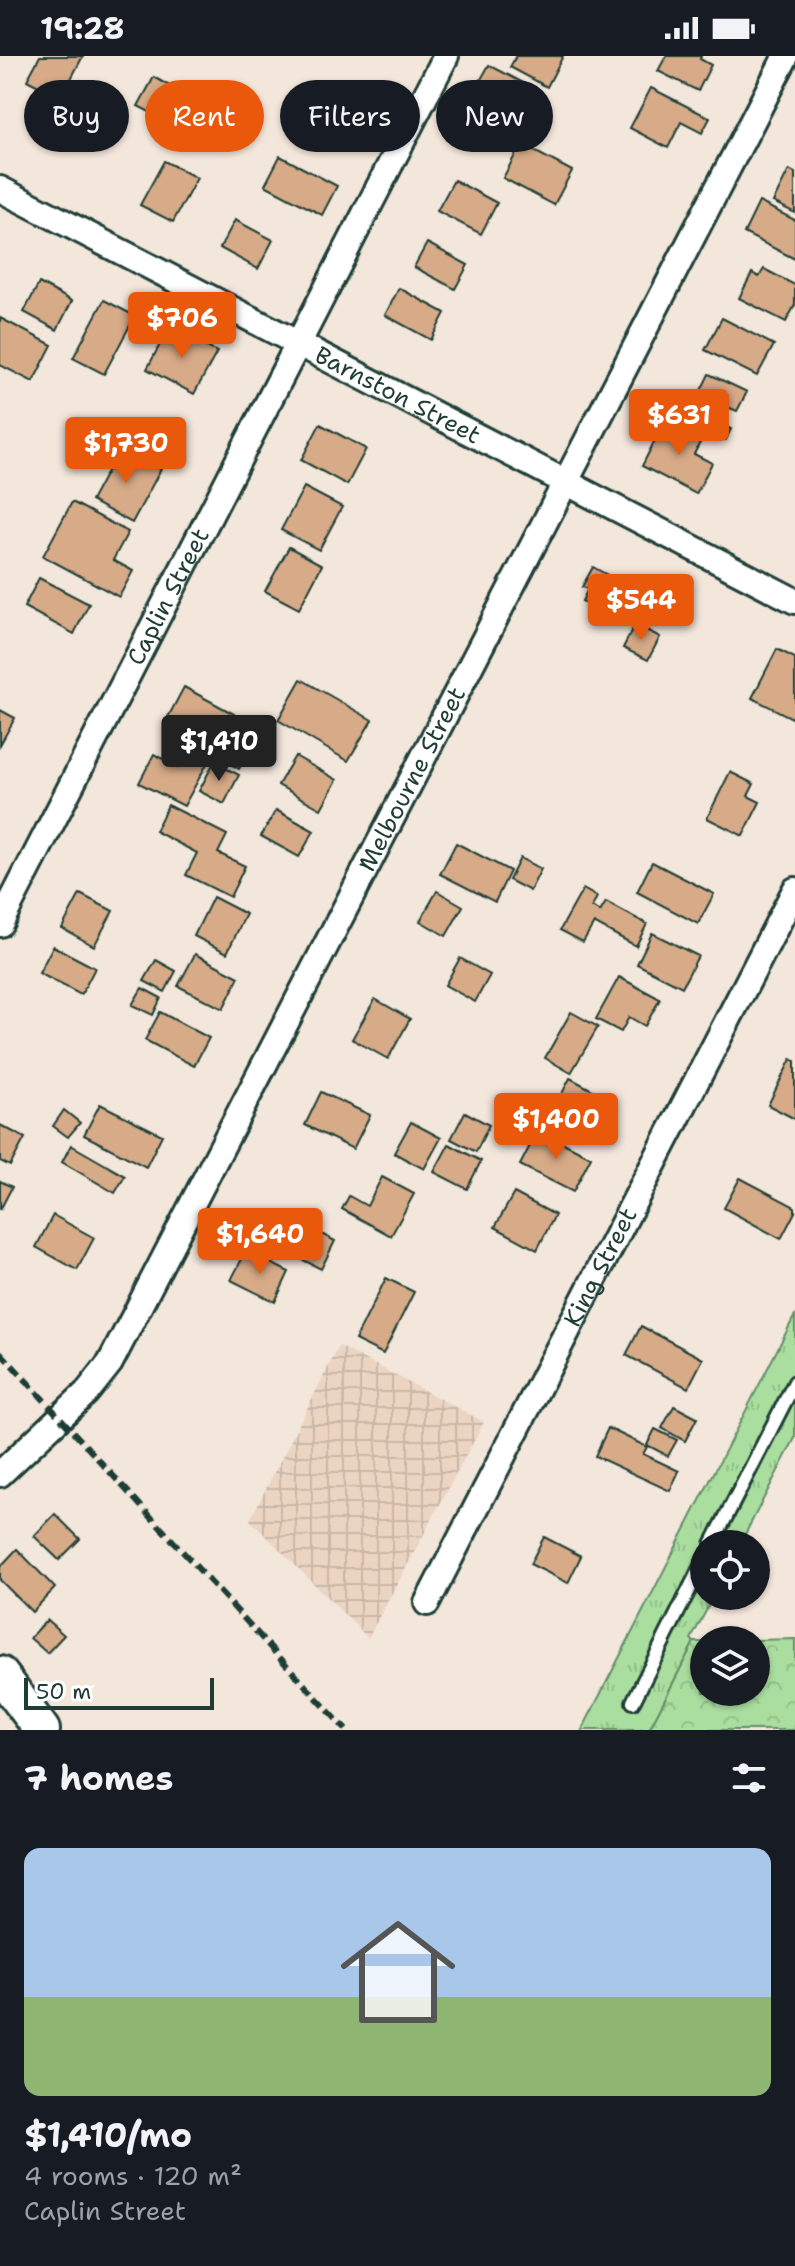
<!DOCTYPE html>
<html lang="en">
<head>
<meta charset="utf-8">
<style>
  body { margin:0; font-family:"Shantell Sans",sans-serif; background:#20242c; color:#f1f3f6; height:100vh; display:flex; flex-direction:column; font-size:30px; white-space:nowrap }
  * { box-sizing:border-box; margin:0 }
  p { font-size:26px; color:#9ea1a6 }
  .icon { flex:none; width:44px; height:44px; fill:none; stroke:currentColor; stroke-width:2; stroke-linecap:round; stroke-linejoin:round }
  .map { position:relative; height:1674px; overflow:hidden }
  .side { display:flex; flex-direction:column; background:#171b24; flex:1 }
  .side>* { flex:none }
  .top-card { position:absolute; left:24px; top:24px; width:748px; height:72px; display:flex; gap:16px }
  .tools { position:absolute; left:690px; top:1474px; display:grid; gap:16px }
  .tools a { display:grid; place-items:center; width:80px; height:80px; border-radius:50%; background:#171b24; box-shadow:0 2px 6px #0004; font-size:40px }
  .scale { position:absolute; left:24px; bottom:20px; width:190px; box-sizing:border-box; padding-left:8px; border:4px solid #1f3d34; border-top:0; font-size:22px; line-height:28px; white-space:nowrap; color:#1f3d34; -webkit-text-stroke:6px #fff; paint-order:stroke }
  .price { position:absolute; translate:-50% -68px; padding:0 18px; border-radius:8px; background:#ea580c; color:#fff; font-size:26px; line-height:52px; filter:drop-shadow(0 2px 4px #0008) }
  .price::after { content:''; position:absolute; left:50%; top:48px; width:24px; height:18px; margin-left:-12px; background:inherit; clip-path:polygon(0 0,100% 0,50% 100%) }
  .price.active { background:#222; color:#fff }
  ul { padding:0; list-style:none }
  li { display:grid; align-content:center; gap:16px; height:424px; padding:0 24px }
  li span { display:grid; place-items:center; height:248px; border-radius:16px; color:#555 }
  li>.icon { margin-inline-start:auto }
  span .icon { width:144px; height:144px; fill:#fffc; stroke-width:1 }
  li b { font-size:34px }
  h2 { display:flex; justify-content:space-between; align-items:center; height:96px; padding:0 24px; font-size:34px }
  .pill { padding:0 28px; border-radius:36px; background:#171b24; box-shadow:0 2px 6px #0004; font-size:28px; line-height:72px }
  .pill.active { background:#ea580c; color:#fff }
  .status { display:flex; justify-content:space-between; align-items:center; height:56px; padding:0 40px; background:#171b24; direction:ltr }
  .status svg { height:22px; fill:currentColor }
  .map>svg:first-child { display:block }
  .industrial { fill:url(#industrial-grid) }
  .grass { fill:url(#grass-tufts); stroke:#648e6a; stroke-width:2 }
  .forest { fill:url(#forest-crowns); stroke:#648e6a; stroke-width:2 }
  .building { fill:#d7aa88; stroke:#1f3d34; stroke-width:2 }
  .lines { fill:none; stroke-linecap:round; stroke-linejoin:round }
  .lane-casing { stroke:#1f3d34; stroke-width:18 }
  .street-casing { stroke:#1f3d34; stroke-width:30 }
  .secondary-casing { stroke:#1f3d34; stroke-width:40 }
  .lane { stroke:#fff; stroke-width:12 }
  .street { stroke:#fff; stroke-width:24 }
  .secondary { stroke:#fff; stroke-width:34 }
  .rail { stroke:#1f3d34; stroke-width:6; stroke-dasharray:12 6; stroke-linecap:butt }
  .labels { text-anchor:middle; stroke-width:7; stroke-linejoin:round; paint-order:stroke }
  .street-label { font-size:24px; fill:#1f3d34; stroke:#fff }
</style>
</head>
<body>
<div class="status"><b>19:28</b><svg viewBox="0 0 49 12"><path d="M0 12V9h3v3zM5 12V6h3v6zM10 12V3h3v9zM15 12V0h3v12zM26 1h20v11H26zM47 4h2v5h-2z"/></svg></div>
<div class="map">
<svg width="795" height="1674" viewBox="0 0 795 1674">
  <defs>
    <pattern id="industrial-grid" width="8" height="8" patternUnits="userSpaceOnUse" patternTransform="scale(2)"><rect width="8" height="8" fill="#ebd4c2"/><path d="M0 4h8M4 0v8" fill="none" stroke="#c9b7a7"/></pattern>
    <pattern id="grass-tufts" width="24" height="20" patternUnits="userSpaceOnUse" patternTransform="scale(2)"><rect width="24" height="20" fill="#aade9f"/><path d="M3 7l-1-3M5 7V3M7 7l1-3M15 17l-1-3M17 17v-4M19 17l1-3" fill="none" stroke="#92bf8a"/></pattern>
    <pattern id="forest-crowns" width="20" height="18" patternUnits="userSpaceOnUse" patternTransform="scale(2)"><rect width="20" height="18" fill="#aade9f"/><path d="M2 6a3 3 0 1 1 6 0M12 15a3 3 0 1 1 6 0" fill="none" stroke="#92bf8a"/></pattern>
  </defs>
  <rect width="100%" height="100%" fill="#f3e6db"/>
  <filter id="ink" filterUnits="userSpaceOnUse"><feTurbulence type="fractalNoise" baseFrequency=".0125" numOctaves="2"/><feDisplacementMap in="SourceGraphic" scale="16" xChannelSelector="R" yChannelSelector="G"/><feConvolveMatrix kernelMatrix="1 2 1 2 8 2 1 2 1" color-interpolation-filters="sRGB"/></filter>
  <g filter="url(#ink)">
    <!-- industrial -->
    <path class="industrial" d="M 339,1290 L 484,1366 L 368,1582 L 250,1464 Z"/>
    <!-- grass -->
    <path class="grass" d="M 795,1259 L 795,1382 L 740,1488 L 704,1488 L 704,1540 L 714,1540 L 691,1583 L 694,1586 L 649,1674 L 582,1674 Z"/>
    <!-- forest -->
    <path class="forest" d="M 795,1583 L 795,1674 L 649,1674 L 694,1586 L 704,1586 L 704,1636 L 756,1636 L 756,1584 Z"/>
    <!-- building -->
    <g class="building">
      <path d="M 40,0 L 83,0 L 61,42 L 27,24 Z"/>
      <path d="M 516,0 L 563,0 L 547,31 L 510,11 Z"/>
      <path d="M 666,0 L 701,0 L 700,3 L 711,9 L 698,35 L 658,15 Z"/>
      <path d="M 489,9 L 533,32 L 524,51 L 535,57 L 521,83 L 485,63 L 500,36 L 480,25 Z"/>
      <path d="M 154,21 L 180,36 L 165,64 L 138,50 Z"/>
      <path d="M 651,32 L 710,62 L 702,77 L 681,66 L 668,92 L 630,72 Z"/>
      <path d="M 306,38 L 349,61 L 333,92 L 290,69 Z"/>
      <path d="M 521,88 L 572,115 L 554,149 L 503,122 Z"/>
      <path d="M 280,100 L 337,130 L 322,159 L 265,129 Z"/>
      <path d="M 164,105 L 197,122 L 173,166 L 140,149 Z"/>
      <path d="M 789,114 L 795,117 L 795,157 L 773,146 Z"/>
      <path d="M 454,124 L 497,147 L 481,178 L 437,155 Z"/>
      <path d="M 759,146 L 795,164 L 795,203 L 744,177 Z"/>
      <path d="M 235,164 L 273,184 L 258,213 L 220,192 Z"/>
      <path d="M 427,187 L 468,209 L 455,233 L 414,211 Z"/>
      <path d="M 764,213 L 795,229 L 795,249 L 786,266 L 739,242 L 752,217 L 759,221 Z"/>
      <path d="M 39,227 L 72,245 L 57,274 L 24,256 Z"/>
      <path d="M 399,232 L 445,257 L 431,284 L 385,259 Z"/>
      <path d="M 104,244 L 135,260 L 104,318 L 73,302 Z"/>
      <path d="M 0,262 L 52,289 L 33,326 L 0,309 Z"/>
      <path d="M 722,262 L 774,289 L 757,320 L 705,294 Z"/>
      <path d="M 169,271 L 217,296 L 194,338 L 147,313 Z"/>
      <path d="M 709,318 L 747,336 L 737,355 L 725,350 L 717,367 L 731,373 L 726,384 L 697,370 L 702,360 L 691,355 Z"/>
      <path d="M 672,363 L 704,379 L 694,398 L 712,407 L 696,438 L 642,410 L 658,378 L 663,381 Z"/>
      <path d="M 320,368 L 366,393 L 347,429 L 301,404 Z"/>
      <path d="M 120,391 L 161,413 L 132,467 L 91,445 Z"/>
      <path d="M 304,431 L 342,451 L 319,494 L 281,474 Z"/>
      <path d="M 72,446 L 128,476 L 113,504 L 133,515 L 119,541 L 43,500 Z"/>
      <path d="M 289,491 L 322,509 L 299,553 L 265,535 Z"/>
      <path d="M 593,511 L 638,536 L 622,567 L 582,545 L 588,533 L 582,531 Z"/>
      <path d="M 39,522 L 89,548 L 74,578 L 24,551 Z"/>
      <path d="M 635,568 L 660,581 L 648,604 L 623,592 Z"/>
      <path d="M 777,593 L 795,602 L 795,656 L 792,662 L 752,642 Z"/>
      <path d="M 301,623 L 372,664 L 348,705 L 278,664 Z"/>
      <path d="M 184,631 L 234,658 L 224,677 L 251,691 L 239,713 L 219,702 L 224,693 L 167,663 Z"/>
      <path d="M 0,654 L 15,662 L 0,689 Z"/>
      <path d="M 186,694 L 208,706 L 184,750 L 139,727 L 154,698 L 178,711 Z"/>
      <path d="M 295,700 L 337,724 L 321,753 L 278,729 Z"/>
      <path d="M 214,706 L 239,719 L 224,748 L 199,735 Z"/>
      <path d="M 730,716 L 754,728 L 748,740 L 760,746 L 743,780 L 707,762 Z"/>
      <path d="M 168,749 L 227,779 L 218,797 L 245,810 L 230,841 L 186,819 L 197,797 L 155,775 Z"/>
      <path d="M 276,754 L 314,775 L 299,801 L 261,780 Z"/>
      <path d="M 456,787 L 510,815 L 495,846 L 440,818 Z"/>
      <path d="M 520,802 L 541,813 L 530,835 L 509,824 Z"/>
      <path d="M 652,806 L 714,838 L 698,868 L 637,836 Z"/>
      <path d="M 583,833 L 597,841 L 592,851 L 600,856 L 606,846 L 647,868 L 636,890 L 594,867 L 583,886 L 560,874 Z"/>
      <path d="M 437,835 L 463,850 L 446,880 L 420,865 Z"/>
      <path d="M 80,838 L 113,855 L 94,890 L 62,872 Z"/>
      <path d="M 213,841 L 246,858 L 227,897 L 194,880 Z"/>
      <path d="M 652,877 L 698,900 L 682,931 L 637,908 Z"/>
      <path d="M 53,890 L 95,912 L 81,939 L 39,917 Z"/>
      <path d="M 195,898 L 239,921 L 223,953 L 178,930 Z"/>
      <path d="M 460,902 L 490,919 L 475,946 L 445,929 Z"/>
      <path d="M 156,904 L 176,915 L 165,936 L 144,925 Z"/>
      <path d="M 619,921 L 660,943 L 645,970 L 629,961 L 621,976 L 596,963 Z"/>
      <path d="M 142,932 L 161,942 L 153,959 L 132,949 Z"/>
      <path d="M 375,943 L 410,963 L 388,1003 L 352,983 Z"/>
      <path d="M 160,956 L 209,982 L 194,1010 L 145,984 Z"/>
      <path d="M 571,956 L 598,971 L 571,1017 L 545,1002 Z"/>
      <path d="M 791,1003 L 795,1005 L 795,1063 L 768,1049 Z"/>
      <path d="M 570,1022 L 615,1046 L 601,1073 L 556,1049 Z"/>
      <path d="M 321,1036 L 370,1059 L 353,1093 L 305,1069 Z"/>
      <path d="M 100,1048 L 162,1079 L 146,1111 L 84,1079 Z"/>
      <path d="M 64,1054 L 80,1067 L 68,1081 L 53,1070 Z"/>
      <path d="M 465,1056 L 489,1069 L 476,1096 L 451,1083 Z"/>
      <path d="M 411,1066 L 441,1082 L 424,1113 L 394,1097 Z"/>
      <path d="M 0,1069 L 25,1082 L 10,1110 L 0,1105 Z"/>
      <path d="M 538,1074 L 591,1101 L 573,1136 L 520,1109 Z"/>
      <path d="M 449,1088 L 481,1105 L 467,1133 L 434,1116 Z"/>
      <path d="M 71,1089 L 125,1120 L 115,1137 L 62,1106 Z"/>
      <path d="M 382,1121 L 414,1138 L 391,1180 L 342,1153 L 349,1140 L 367,1150 Z"/>
      <path d="M 740,1122 L 795,1151 L 795,1156 L 781,1183 L 724,1152 Z"/>
      <path d="M 0,1125 L 12,1131 L 0,1154 Z"/>
      <path d="M 514,1137 L 555,1159 L 537,1194 L 495,1171 Z"/>
      <path d="M 53,1159 L 94,1182 L 77,1214 L 36,1191 Z"/>
      <path d="M 296,1165 L 335,1185 L 321,1213 L 281,1193 Z"/>
      <path d="M 246,1195 L 289,1216 L 275,1246 L 231,1224 Z"/>
      <path d="M 386,1222 L 414,1236 L 383,1298 L 355,1284 Z"/>
      <path d="M 641,1270 L 703,1303 L 688,1332 L 626,1299 Z"/>
      <path d="M 674,1350 L 697,1362 L 685,1385 L 662,1372 Z"/>
      <path d="M 608,1372 L 647,1391 L 643,1398 L 679,1415 L 670,1435 L 595,1400 Z"/>
      <path d="M 655,1373 L 677,1384 L 668,1400 L 647,1389 Z"/>
      <path d="M 55,1458 L 80,1483 L 59,1504 L 34,1480 Z"/>
      <path d="M 544,1481 L 581,1500 L 568,1527 L 530,1508 Z"/>
      <path d="M 17,1493 L 55,1532 L 32,1556 L 0,1524 L 0,1511 Z"/>
      <path d="M 47,1564 L 64,1579 L 47,1597 L 30,1582 Z"/>
    </g>
    <g class="lines">
      <defs>
        <g id="lane">
          <path d="M 712,1488 L 795,1326"/>
          <path d="M 633,1646 L 704,1504"/>
        </g>
        <g id="street">
          <path id="s1" d="M 0,133 L 795,545"/>
          <path id="s2" d="M 0,868 L 446,0"/>
          <path id="s3" d="M 0,1418 L 87,1336 L 110,1307 L 786,0"/>
          <path id="s4" d="M 427,1547 L 795,834"/>
        </g>
        <path id="secondary" d="M 0,1618 L 42,1674"/>
      </defs>
      <!-- lane casing -->
      <use href="#lane" class="lane-casing"/>
      <!-- street casing -->
      <use href="#street" class="street-casing"/>
      <!-- secondary casing -->
      <use href="#secondary" class="secondary-casing"/>
      <!-- lane -->
      <use href="#lane" class="lane"/>
      <!-- street -->
      <use href="#street" class="street"/>
      <!-- secondary -->
      <use href="#secondary" class="secondary"/>
      <!-- rail -->
      <path class="rail" d="M 0,1296 L 346,1674"/>
    </g>
  </g>
  <g class="labels">
    <!-- street labels -->
    <g class="street-label">
      <text dy="8" stroke="none"><textPath href="#s1" startOffset="448">Barnston Street</textPath></text>
      <text dy="8" stroke="none"><textPath href="#s2" startOffset="368">Caplin Street</textPath></text>
      <text dy="8" stroke="none"><textPath href="#s3" startOffset="814">Melbourne Street</textPath></text>
      <text dy="8" stroke="none"><textPath href="#s4" startOffset="378">King Street</textPath></text>
    </g>
  </g>
</svg>
<div class="tools">
<a><svg class="icon" aria-label="locate" viewBox="0 0 24 24"><circle cx="12" cy="12" r="6"/><path d="M12 2v4M12 18v4M2 12h4M18 12h4"/></svg></a>
<a><svg class="icon" aria-label="layers" viewBox="0 0 24 24"><path d="M12 4l9 5-9 5-9-5zM3 14l9 5 9-5"/></svg></a>
</div>
<div class="scale">50 m</div>
<b class="price" style="left:182px;top:304px">$706</b>
<b class="price" style="left:679px;top:401px">$631</b>
<b class="price" style="left:126px;top:429px">$1,730</b>
<b class="price" style="left:641px;top:586px">$544</b>
<b class="price active" style="left:219px;top:727px">$1,410</b>
<b class="price" style="left:556px;top:1105px">$1,400</b>
<b class="price" style="left:260px;top:1220px">$1,640</b>
<div class="top-card">
<a class="pill">Buy</a>
<a class="pill active">Rent</a>
<a class="pill">Filters</a>
<a class="pill">New</a>
</div>
</div>
<section class="side">
<h2>7 homes<svg class="icon" aria-label="filters" viewBox="0 0 24 24"><path d="M4 7h16M4 17h16"/><circle cx="9" cy="7" r="2"/><circle cx="15" cy="17" r="2"/></svg></h2>
<ul>
<li><span style="background:linear-gradient(#a9c7e8 60%,#8fb573 0)"><svg class="icon" aria-label="home" viewBox="0 0 24 24"><path d="M3 11l9-7 9 7M6 9v11h12V9"/></svg></span><div><b>$1,410/mo</b><p>4 rooms · 120 m²</p><p>Caplin Street</p></div></li>
</ul>
</section>
</body>
</html>
